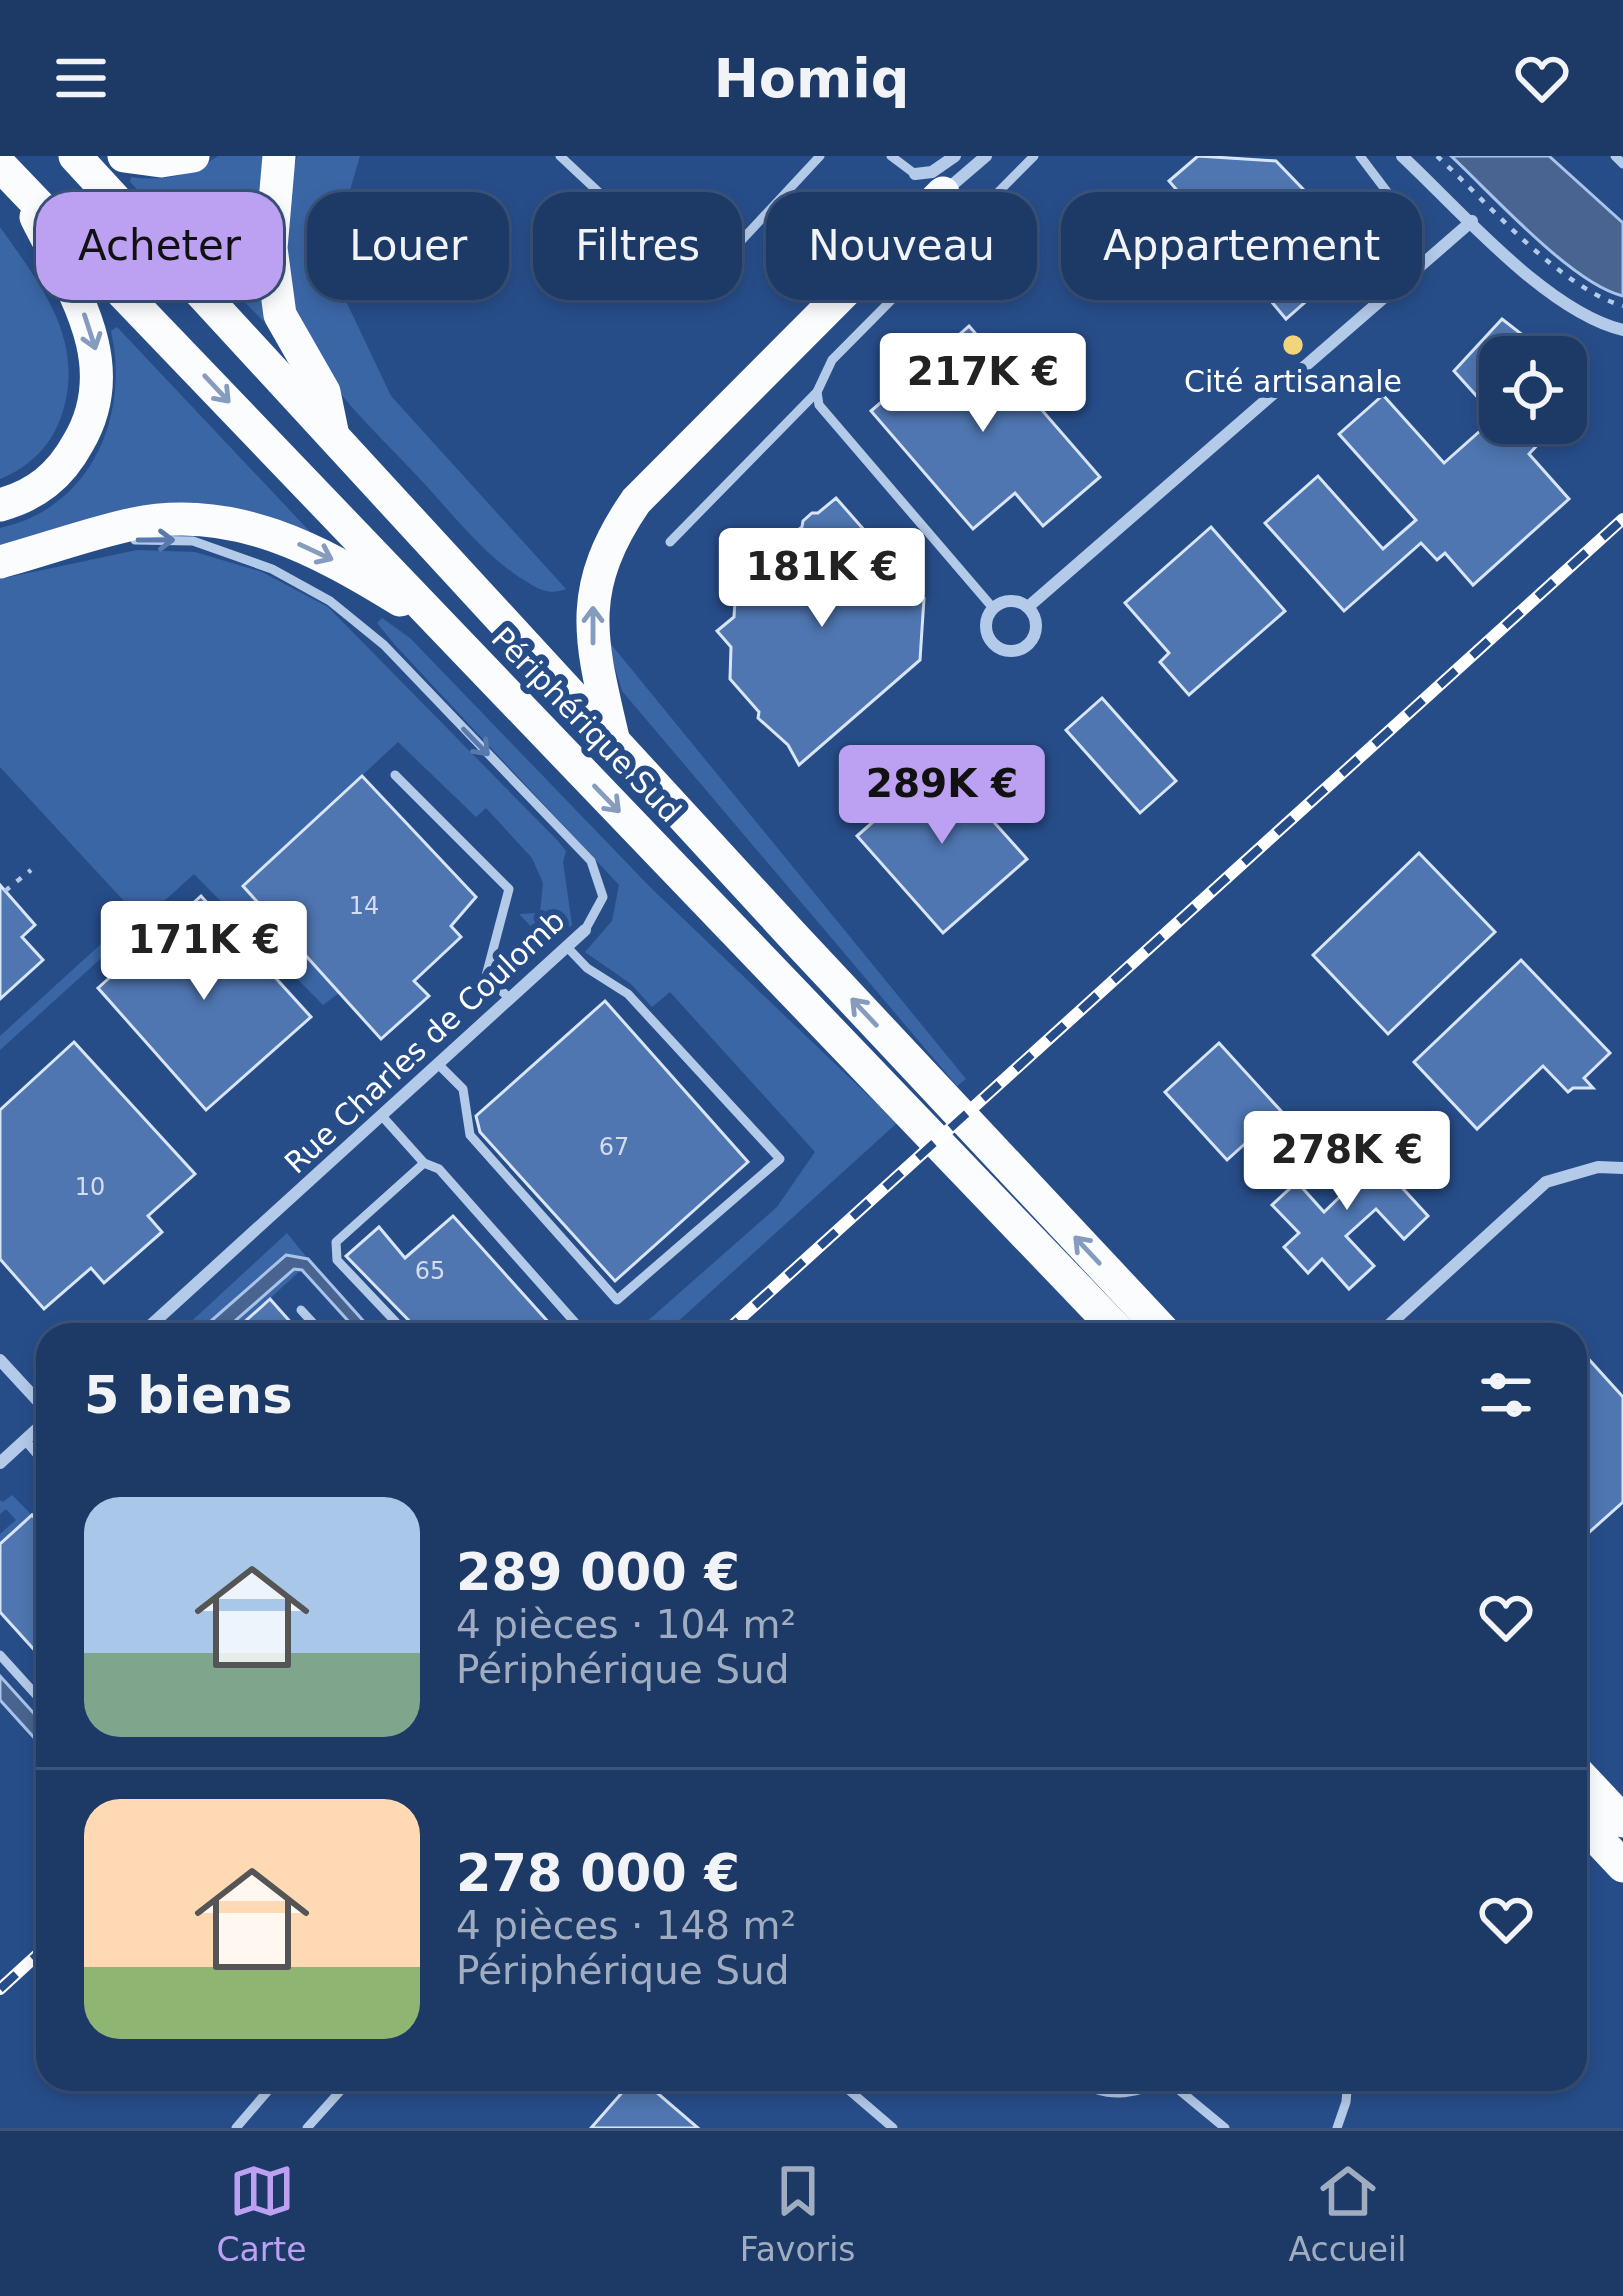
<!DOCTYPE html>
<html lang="fr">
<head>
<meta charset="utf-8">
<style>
  body { margin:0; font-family:"DejaVu Sans",sans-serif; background:#25416d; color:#f1f3f6; height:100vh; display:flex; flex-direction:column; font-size:45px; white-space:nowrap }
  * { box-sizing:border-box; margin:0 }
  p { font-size:39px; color:#a0adc0 }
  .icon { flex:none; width:66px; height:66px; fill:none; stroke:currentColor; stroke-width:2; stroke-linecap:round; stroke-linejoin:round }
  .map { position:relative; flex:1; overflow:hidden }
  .sheet { position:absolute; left:36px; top:1167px; width:1551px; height:768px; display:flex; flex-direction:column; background:#1d3a67; border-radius:36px; box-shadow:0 6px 18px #0003,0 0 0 3px #3b547b }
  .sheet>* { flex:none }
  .banner { position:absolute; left:36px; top:36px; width:1551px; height:108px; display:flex; gap:24px }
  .fabs { position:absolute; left:1479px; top:180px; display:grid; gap:24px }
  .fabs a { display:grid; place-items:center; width:108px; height:108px; border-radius:24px; background:#1d3a67; box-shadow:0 6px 18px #0003,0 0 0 3px #3b547b; font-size:60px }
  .price { position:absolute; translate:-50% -102px; padding:0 27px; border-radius:12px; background:#fff; color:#222; font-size:39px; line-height:78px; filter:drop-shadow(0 3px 6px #0008) }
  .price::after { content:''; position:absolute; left:50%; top:72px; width:36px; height:27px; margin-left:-18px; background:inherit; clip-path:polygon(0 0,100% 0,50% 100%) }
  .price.selected { background:#bca0f2; color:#111 }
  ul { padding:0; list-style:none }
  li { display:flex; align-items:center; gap:36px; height:300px; padding:0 48px }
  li+li { border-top:3px solid #3b547b }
  li span { display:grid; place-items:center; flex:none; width:336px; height:240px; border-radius:36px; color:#555 }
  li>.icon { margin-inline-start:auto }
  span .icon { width:144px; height:144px; fill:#fffc; stroke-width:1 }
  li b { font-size:51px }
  h2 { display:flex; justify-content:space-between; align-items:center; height:144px; padding:0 48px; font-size:51px }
  .tag { padding:0 42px; border-radius:36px; background:#1d3a67; box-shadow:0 6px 18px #0003,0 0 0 3px #3b547b; font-size:42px; line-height:108px }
  .tag.selected { background:#bca0f2; color:#111 }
  header { display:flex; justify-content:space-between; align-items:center; height:156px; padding:0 48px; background:#1d3a67; font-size:54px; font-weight:700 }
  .dock { display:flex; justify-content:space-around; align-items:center; height:168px; border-top:3px solid #3b547b; background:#1d3a67; font-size:33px; color:#a0adc0 }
  .dock a { display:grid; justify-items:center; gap:6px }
  .dock .selected { color:#bca0f2 }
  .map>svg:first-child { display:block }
  .green { fill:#3b66a6 }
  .water { fill:#496490; stroke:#a8c4ea; stroke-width:3 }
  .building { fill:#4f76b1; stroke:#d8e5f7; stroke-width:3 }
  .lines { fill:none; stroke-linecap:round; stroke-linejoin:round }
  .path { stroke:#b4cae9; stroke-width:4.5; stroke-dasharray:6 9; stroke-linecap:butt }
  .service { stroke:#b4cae9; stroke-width:9 }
  .minor { stroke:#b4cae9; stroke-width:12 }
  .trunk { stroke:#fbfcfe; stroke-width:33 }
  .rail-casing { stroke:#fff; stroke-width:12 }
  .rail { stroke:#274d89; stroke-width:8; stroke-dasharray:22; stroke-linecap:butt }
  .oneway { stroke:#869cbe }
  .oneway2 { stroke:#5879ab }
  .poi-dot { fill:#f2d579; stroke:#274d89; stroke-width:4.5 }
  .labels { text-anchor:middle; stroke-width:12; stroke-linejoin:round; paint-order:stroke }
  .number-label { font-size:24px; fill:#d3ddec }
  .poi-label { font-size:30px; fill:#fff; stroke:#274d89 }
  .street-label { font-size:30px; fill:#fff; stroke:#274d89 }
</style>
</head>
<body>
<header><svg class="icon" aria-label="menu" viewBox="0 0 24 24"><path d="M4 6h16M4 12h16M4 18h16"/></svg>Homiq<svg class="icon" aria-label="heart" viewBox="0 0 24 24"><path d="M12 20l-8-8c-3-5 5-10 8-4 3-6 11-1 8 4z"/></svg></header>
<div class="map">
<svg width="1623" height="1972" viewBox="0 0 1623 1972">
  <rect width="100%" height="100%" fill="#274d89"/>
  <!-- green -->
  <g class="green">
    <path d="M 218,0 L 266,0 L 268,161 L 263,165 L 130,26 L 131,21 C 164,26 191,19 218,0 Z"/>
    <path d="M 297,0 L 360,0 L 341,65 L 344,141 L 391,240 L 566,433 C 553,438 544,436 532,429 C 487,404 454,359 419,322 C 378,277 323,230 300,172 C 280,120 283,53 297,0 Z"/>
    <path d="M 0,71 C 40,128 86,184 62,258 C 52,289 30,311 0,323 Z"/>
    <path d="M 117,171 L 314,380 L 252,361 L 0,397 L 0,372 C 92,352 130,259 111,175 Z"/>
    <path d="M 137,394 L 195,396 L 262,416 L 328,451 L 557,684 L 566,695 L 563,706 L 572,769 L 562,777 L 554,769 L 540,780 L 519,758 L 540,757 L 543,727 L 532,702 L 486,652 L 476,661 L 398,586 L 243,730 L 339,837 L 323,849 L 194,718 L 0,894 L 0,880 L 135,757 L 0,611 L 0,423 Z"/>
    <path d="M 382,462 L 410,482 L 651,732 L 897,967 L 663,1179 L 635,1176 L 777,1051 L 815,996 L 670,836 L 652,851 L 631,828 L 585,796 L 612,765 L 619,729 L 395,489 L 377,467 Z"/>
    <path d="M 606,482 L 966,923 L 957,930 L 622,535 Z"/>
    <path d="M 287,1077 L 308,1103 L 286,1099 L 203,1172 L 200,1179 L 187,1179 L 182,1174 Z"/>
    <path d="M 294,1112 L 301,1114 L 230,1179 L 219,1179 Z"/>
    <path d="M 12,1339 L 32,1359 L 0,1388 L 0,1378 L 16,1364 L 6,1353 L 0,1358 L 0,1344 L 3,1346 Z"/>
  </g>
  <!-- water -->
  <g class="water">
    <path d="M 1451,0 L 1549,0 L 1623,67 L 1623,140 C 1572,128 1492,38 1451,0 Z"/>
    <path d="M 286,1099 L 308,1103 L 376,1179 L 361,1179 L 302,1114 L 294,1113 L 219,1179 L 200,1179 L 203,1172 Z"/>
    <path d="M 0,1520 L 48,1573 L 48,1597 L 0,1544 Z"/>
  </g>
  <!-- building -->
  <g class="building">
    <path d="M 1198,0 L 1276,5 L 1327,58 L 1341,47 L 1374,85 L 1286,163 L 1201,61 L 1193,67 L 1181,53 L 1188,47 L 1169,25 Z"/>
    <path d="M 1502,163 L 1551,201 L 1500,201 L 1500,266 L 1454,215 Z"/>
    <path d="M 969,170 L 1100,321 L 1043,370 L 1015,337 L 973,373 L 871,255 Z"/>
    <path d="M 1383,239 L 1444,307 L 1489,267 L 1558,267 L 1529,298 L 1569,343 L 1473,429 L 1445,397 L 1437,404 L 1421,387 L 1344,455 L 1265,367 L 1318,320 L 1383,393 L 1416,364 L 1339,278 Z"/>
    <path d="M 836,342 L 924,442 L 920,504 L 799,609 L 788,589 L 758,562 L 759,556 L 730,523 L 731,491 L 717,475 L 734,461 L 736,429 L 769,400 L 770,394 L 802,371 L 803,365 L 812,357 L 818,357 Z"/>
    <path d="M 1211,371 L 1285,455 L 1189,539 L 1160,506 L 1169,497 L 1125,447 Z"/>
    <path d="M 1102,542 L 1176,625 L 1140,657 L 1066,574 Z"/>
    <path d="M 941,606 L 956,623 L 977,624 L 975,645 L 1027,703 L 943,777 L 857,680 Z"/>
    <path d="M 362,620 L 476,741 L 451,770 L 461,781 L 414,825 L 429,840 L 381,883 L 243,730 Z"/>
    <path d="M 1419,697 L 1495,776 L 1388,878 L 1313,799 Z"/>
    <path d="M 0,729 L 35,769 L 22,781 L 43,804 L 0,843 Z"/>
    <path d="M 201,740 L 311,861 L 206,954 L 98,832 Z"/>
    <path d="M 1521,804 L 1610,897 L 1584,922 L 1593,932 L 1573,932 L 1568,936 L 1543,910 L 1477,973 L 1414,906 Z"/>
    <path d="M 605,845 L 748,1006 L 615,1125 L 480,976 L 476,960 Z"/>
    <path d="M 74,886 L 195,1018 L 148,1060 L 162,1076 L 104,1127 L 91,1112 L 44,1153 L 0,1103 L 0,954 Z"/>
    <path d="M 1219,887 L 1281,955 L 1227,1004 L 1165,936 Z"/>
    <path d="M 1351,976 L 1428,1060 L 1404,1083 L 1376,1053 L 1346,1080 L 1374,1110 L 1349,1133 L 1322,1103 L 1308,1117 L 1284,1091 L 1299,1077 L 1272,1049 L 1297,1026 L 1324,1056 L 1353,1028 L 1326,998 Z"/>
    <path d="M 453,1060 L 560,1179 L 423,1179 L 346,1100 L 379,1071 L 405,1102 Z"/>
    <path d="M 270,1143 L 302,1179 L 230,1179 Z"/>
    <path d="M 1575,1188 L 1623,1241 L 1623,1346 L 1575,1389 Z"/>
    <path d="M 32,1359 L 48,1377 L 48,1509 L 0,1456 L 0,1388 Z"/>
    <path d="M 634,1923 L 641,1923 L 698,1972 L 591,1972 Z"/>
  </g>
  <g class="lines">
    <!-- path -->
    <g class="path">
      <path d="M 1437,0 C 1487,46 1559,131 1623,150"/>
      <path d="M 5,735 L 31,714"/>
    </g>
    <!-- service -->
    <g class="service">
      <path d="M 560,0 L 699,130 L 820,0"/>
      <path d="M 891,0 L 915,18"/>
      <path d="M 1360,0 L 1397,49 L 1421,110"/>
      <path d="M 1615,0 L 1623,8"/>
      <path d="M 135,384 L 193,385 L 272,413 L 330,445 L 384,489 L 591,705 L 603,741 L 585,774"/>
      <path d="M 670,386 L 817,236"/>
      <path d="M 993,452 L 819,249 L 817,236 L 832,204 L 1034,0"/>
      <path d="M 395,619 L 509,733 L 486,820 L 510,843"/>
      <path d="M 438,908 L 463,933 L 470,979 L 617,1144 L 780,1003 L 628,838 L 587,812 L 567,791"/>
      <path d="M 382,960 L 424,1007 L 439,1013 L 579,1171 L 570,1179"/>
      <path d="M 301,1154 L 324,1179"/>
      <path d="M 408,1179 L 337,1104 L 336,1086 L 424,1007"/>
      <path d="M 25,1284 L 48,1311"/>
      <path d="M 0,1499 L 48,1552"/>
      <path d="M 836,1923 L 893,1972"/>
      <path d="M 1072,1923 C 1110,1944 1129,1939 1167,1924 L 1225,1972"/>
      <path d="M 236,1972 L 278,1923"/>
      <path d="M 307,1972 L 351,1923"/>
      <path d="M 1337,1972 L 1346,1946 L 1348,1923"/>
    </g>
    <!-- minor -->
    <g class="minor">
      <path d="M 1402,0 C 1460,54 1547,156 1623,174"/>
      <path d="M 915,18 L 932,16 L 955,0"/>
      <path d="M 944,36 L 986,0"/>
      <circle cx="1011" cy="470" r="25"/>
      <path d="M 1028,451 L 1472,65"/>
      <path d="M 140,1179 L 585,774"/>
      <path d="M 1378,1179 L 1546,1026 L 1598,1011 L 1623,1012"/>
      <path d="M 0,1204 L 48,1256"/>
      <path d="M 0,1307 L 48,1263"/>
    </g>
    <!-- trunk -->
    <g class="trunk">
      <path d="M 75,0 L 793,780 L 1167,1179"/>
      <path d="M 124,0 L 161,5 L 193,0"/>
      <path d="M 279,0 L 271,92 L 280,159 L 324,236 L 332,275"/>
      <path d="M 0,9 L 1122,1179"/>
      <path d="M 0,349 C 36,339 60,320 78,287 C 125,208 72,133 36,61"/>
      <path d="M 0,406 C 44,394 88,378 133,368 C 233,347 319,394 400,444"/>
      <path d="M 613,582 C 590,483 575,434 636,345 L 943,37"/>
      <path d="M 1575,1614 L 1623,1665"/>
      <path d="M 1575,1659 L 1623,1710"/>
    </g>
    <defs>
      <g id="rail">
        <path d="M 722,1179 L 1623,363"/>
        <path d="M 0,1833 L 48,1789"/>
      </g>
    </defs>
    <!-- rail casing -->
    <use href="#rail" class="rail-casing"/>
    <!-- rail -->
    <use href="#rail" class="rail"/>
  </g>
  <!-- one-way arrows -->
  <defs><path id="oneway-shaft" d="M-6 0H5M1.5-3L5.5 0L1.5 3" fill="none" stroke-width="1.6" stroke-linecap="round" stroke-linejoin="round" transform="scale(3)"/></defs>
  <g class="oneway">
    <use href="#oneway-shaft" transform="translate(90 176) rotate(72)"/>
    <use href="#oneway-shaft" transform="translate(217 233) rotate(47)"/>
    <use href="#oneway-shaft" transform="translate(316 396) rotate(25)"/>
    <use href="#oneway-shaft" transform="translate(593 469) rotate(-90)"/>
    <use href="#oneway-shaft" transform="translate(607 643) rotate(46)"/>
    <use href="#oneway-shaft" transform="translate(864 856) rotate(-133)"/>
    <use href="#oneway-shaft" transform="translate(1087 1094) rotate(-133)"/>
  </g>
  <g class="oneway2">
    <use href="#oneway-shaft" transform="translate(156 384)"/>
    <use href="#oneway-shaft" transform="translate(476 586) rotate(46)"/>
  </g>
  <!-- markers -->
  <circle class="poi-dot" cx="1293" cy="189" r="12"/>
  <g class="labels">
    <!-- number labels -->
    <g class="number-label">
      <text x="364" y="758">14</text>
      <text x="614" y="999">67</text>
      <text x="90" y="1039">10</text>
      <text x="430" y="1123">65</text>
    </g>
    <!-- poi labels -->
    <g class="poi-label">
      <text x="1293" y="236">Cité artisanale</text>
    </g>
    <!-- street labels -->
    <g class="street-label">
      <text transform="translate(586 569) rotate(46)" y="10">Périphérique Sud</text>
      <text transform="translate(425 886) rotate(-43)" y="10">Rue Charles de Coulomb</text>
    </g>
  </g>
</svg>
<div class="fabs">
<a><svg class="icon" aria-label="locate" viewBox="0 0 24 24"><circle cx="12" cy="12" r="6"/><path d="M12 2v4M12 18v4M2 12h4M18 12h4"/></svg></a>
</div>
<b class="price" style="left:983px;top:279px">217K €</b>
<b class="price" style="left:822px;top:474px">181K €</b>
<b class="price selected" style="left:942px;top:691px">289K €</b>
<b class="price" style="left:204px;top:847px">171K €</b>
<b class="price" style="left:1347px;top:1057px">278K €</b>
<div class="banner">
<a class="tag selected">Acheter</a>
<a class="tag">Louer</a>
<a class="tag">Filtres</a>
<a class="tag">Nouveau</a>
<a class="tag">Appartement</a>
</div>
<section class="sheet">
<h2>5 biens<svg class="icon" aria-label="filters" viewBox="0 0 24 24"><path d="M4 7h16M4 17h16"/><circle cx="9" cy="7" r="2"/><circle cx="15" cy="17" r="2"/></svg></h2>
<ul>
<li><span style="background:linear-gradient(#a9c7e8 65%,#7fa58c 0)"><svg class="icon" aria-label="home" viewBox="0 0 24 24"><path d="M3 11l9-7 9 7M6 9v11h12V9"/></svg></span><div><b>289 000 €</b><p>4 pièces · 104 m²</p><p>Périphérique Sud</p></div><svg class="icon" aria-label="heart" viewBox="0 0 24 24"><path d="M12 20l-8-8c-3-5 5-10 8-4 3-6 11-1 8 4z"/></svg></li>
<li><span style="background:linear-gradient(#ffd9b3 70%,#8fb573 0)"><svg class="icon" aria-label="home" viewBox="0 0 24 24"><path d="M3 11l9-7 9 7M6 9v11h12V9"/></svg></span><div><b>278 000 €</b><p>4 pièces · 148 m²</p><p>Périphérique Sud</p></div><svg class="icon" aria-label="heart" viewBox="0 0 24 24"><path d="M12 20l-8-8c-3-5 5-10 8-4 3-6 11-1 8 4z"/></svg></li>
</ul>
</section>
</div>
<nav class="dock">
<a class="selected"><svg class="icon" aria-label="map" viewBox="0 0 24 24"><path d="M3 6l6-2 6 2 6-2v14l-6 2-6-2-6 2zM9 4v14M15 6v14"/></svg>Carte</a>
<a><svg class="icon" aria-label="saved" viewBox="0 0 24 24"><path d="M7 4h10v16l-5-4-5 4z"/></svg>Favoris</a>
<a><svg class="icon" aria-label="home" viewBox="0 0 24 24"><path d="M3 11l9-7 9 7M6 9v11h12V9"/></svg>Accueil</a>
</nav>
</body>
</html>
